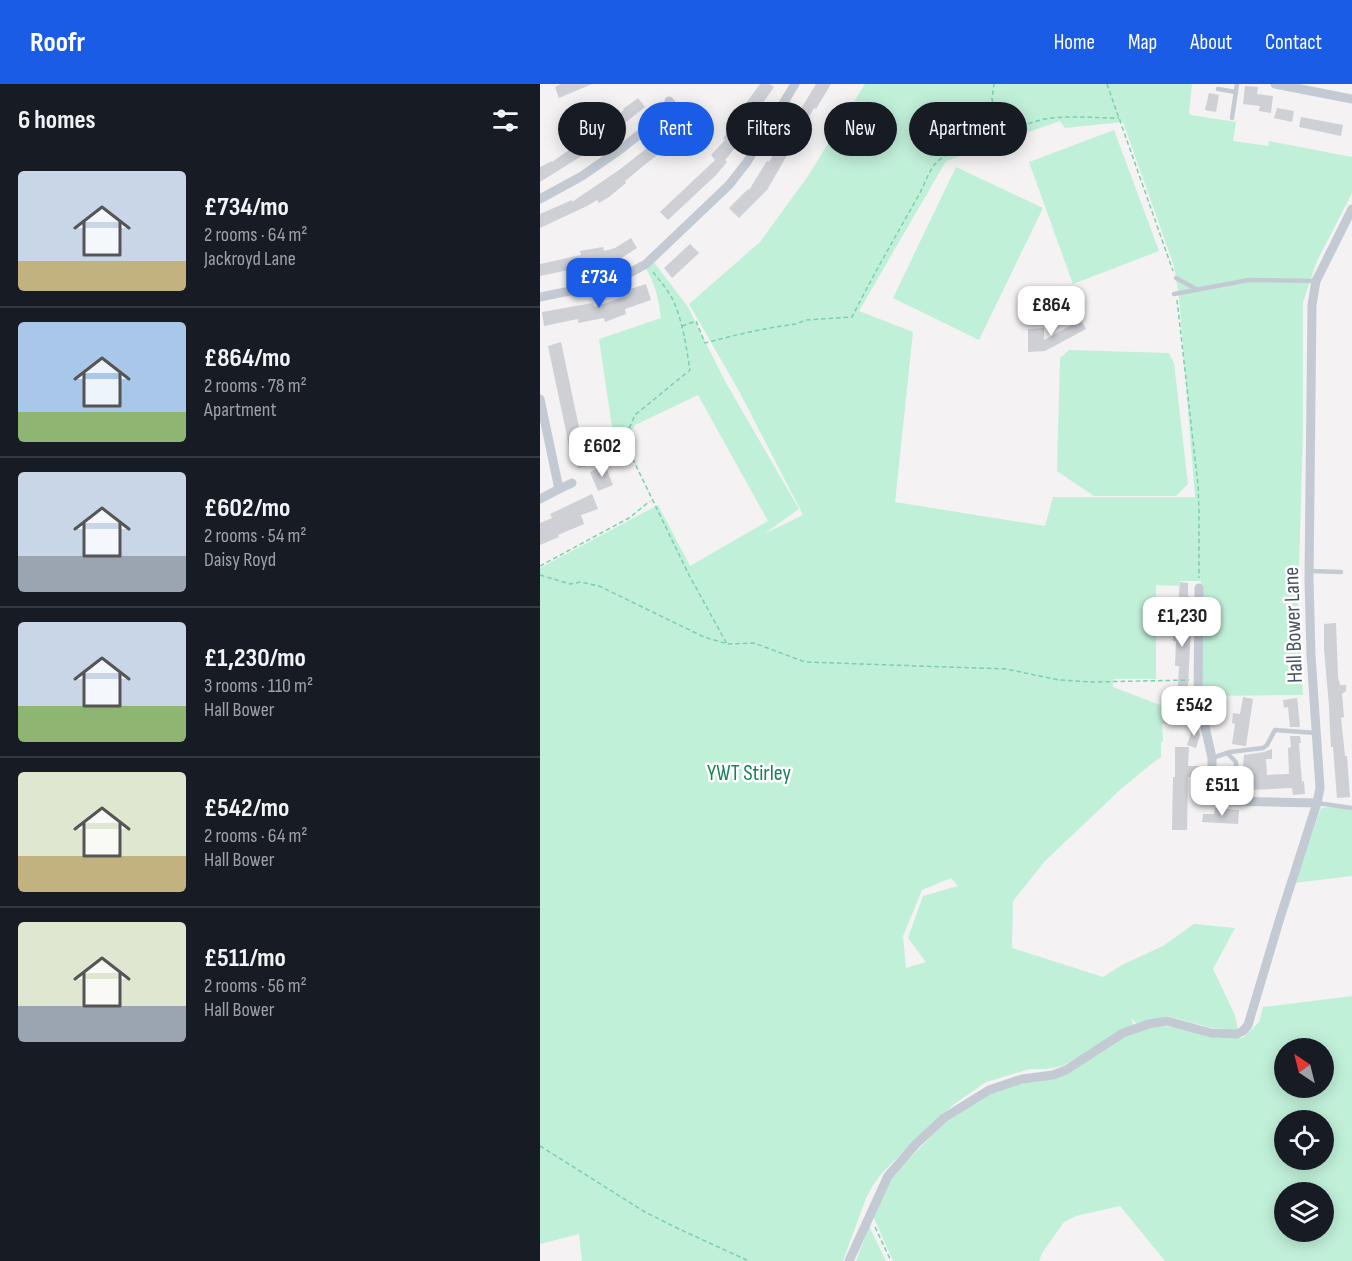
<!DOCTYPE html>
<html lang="en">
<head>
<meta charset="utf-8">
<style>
  body { margin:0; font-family:"Sofia Sans Condensed",sans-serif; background:#20242c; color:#f1f3f6; height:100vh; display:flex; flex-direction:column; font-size:22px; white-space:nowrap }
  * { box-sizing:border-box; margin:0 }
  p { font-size:20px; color:#9ea1a6 }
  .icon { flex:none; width:33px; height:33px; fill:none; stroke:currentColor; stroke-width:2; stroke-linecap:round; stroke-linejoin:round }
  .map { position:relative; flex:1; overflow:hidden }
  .side { display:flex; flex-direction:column; background:#171b24; width:540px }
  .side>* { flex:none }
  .banner { position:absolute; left:18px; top:18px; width:570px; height:54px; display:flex; gap:12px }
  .needle { width:39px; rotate:325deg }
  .fabs { position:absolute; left:734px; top:954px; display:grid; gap:12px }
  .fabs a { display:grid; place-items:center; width:60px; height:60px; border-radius:50%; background:#171b24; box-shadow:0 3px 15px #0003; font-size:30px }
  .price { position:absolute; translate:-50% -51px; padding:0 14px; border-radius:12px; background:#fff; color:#222; font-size:20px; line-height:39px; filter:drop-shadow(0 2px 3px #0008) }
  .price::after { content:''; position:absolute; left:50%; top:36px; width:18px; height:14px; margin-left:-9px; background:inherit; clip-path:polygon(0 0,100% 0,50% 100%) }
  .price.current { background:#1a5ce6; color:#fff }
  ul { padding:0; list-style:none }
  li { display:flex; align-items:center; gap:18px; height:150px; padding:0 18px }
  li+li { border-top:2px solid #363941 }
  li span { display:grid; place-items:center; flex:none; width:168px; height:120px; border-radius:6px; color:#555 }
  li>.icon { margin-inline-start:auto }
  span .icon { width:72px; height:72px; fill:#fffc; stroke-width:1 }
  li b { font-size:26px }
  h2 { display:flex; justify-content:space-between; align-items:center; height:72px; padding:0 18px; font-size:26px }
  .pill { padding:0 21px; border-radius:27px; background:#171b24; box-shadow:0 3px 15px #0003; font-size:21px; line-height:54px }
  .pill.current { background:#1a5ce6; color:#fff }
  header { display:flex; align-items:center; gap:36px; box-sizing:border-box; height:84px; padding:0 30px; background:#1a5ce6; color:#fff }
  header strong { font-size:28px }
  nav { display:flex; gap:33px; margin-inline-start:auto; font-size:21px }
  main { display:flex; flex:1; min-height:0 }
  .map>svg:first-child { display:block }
  .green { fill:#c1f0d9; fill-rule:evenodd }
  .building { fill:#ced0d6 }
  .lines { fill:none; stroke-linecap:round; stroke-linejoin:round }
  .path { stroke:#79cfae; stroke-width:1.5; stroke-dasharray:4.5 3; stroke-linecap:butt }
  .lane { stroke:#c3cad3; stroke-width:4.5 }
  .street { stroke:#c3cad3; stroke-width:9 }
  .labels { text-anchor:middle; stroke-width:5; stroke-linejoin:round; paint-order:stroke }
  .street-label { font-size:22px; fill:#495260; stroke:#fff }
  .park-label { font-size:22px; fill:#188359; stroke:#fff }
</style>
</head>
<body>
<header>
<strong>Roofr</strong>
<nav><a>Home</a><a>Map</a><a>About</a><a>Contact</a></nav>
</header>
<main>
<section class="side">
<h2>6 homes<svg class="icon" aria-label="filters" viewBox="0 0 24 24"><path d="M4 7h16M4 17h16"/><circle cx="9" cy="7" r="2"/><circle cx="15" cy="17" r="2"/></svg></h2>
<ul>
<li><span style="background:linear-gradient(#c9d6e8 75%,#c2b280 0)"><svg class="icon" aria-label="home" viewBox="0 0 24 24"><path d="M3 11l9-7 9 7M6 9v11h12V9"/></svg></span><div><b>£734/mo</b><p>2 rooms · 64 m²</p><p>Jackroyd Lane</p></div></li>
<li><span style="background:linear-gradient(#a9c7e8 75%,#8fb573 0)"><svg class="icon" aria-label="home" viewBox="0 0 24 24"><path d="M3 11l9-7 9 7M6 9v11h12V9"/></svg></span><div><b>£864/mo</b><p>2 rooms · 78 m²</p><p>Apartment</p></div></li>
<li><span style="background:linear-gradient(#c9d6e8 70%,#9aa5b1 0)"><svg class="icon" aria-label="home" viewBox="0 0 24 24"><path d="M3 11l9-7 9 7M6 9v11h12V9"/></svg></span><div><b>£602/mo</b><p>2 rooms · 54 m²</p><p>Daisy Royd</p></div></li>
<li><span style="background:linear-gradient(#c9d6e8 70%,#8fb573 0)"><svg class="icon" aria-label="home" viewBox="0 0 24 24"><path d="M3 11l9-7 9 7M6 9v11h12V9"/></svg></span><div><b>£1,230/mo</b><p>3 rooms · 110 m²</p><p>Hall Bower</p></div></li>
<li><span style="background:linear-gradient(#dfe7d0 70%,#c2b280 0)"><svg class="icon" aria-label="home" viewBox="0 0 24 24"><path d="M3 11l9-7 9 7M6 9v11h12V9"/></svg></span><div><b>£542/mo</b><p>2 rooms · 64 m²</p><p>Hall Bower</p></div></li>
<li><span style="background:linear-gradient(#dfe7d0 70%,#9aa5b1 0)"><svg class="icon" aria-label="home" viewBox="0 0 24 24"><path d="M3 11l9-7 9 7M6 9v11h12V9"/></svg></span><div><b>£511/mo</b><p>2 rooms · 56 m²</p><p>Hall Bower</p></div></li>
</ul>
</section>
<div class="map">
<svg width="812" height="1177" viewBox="0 0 812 1177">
  <rect width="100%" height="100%" fill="#f4f2f2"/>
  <!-- green -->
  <g class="green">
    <path d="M 325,0 L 652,0 L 649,29 L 651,31 L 696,38 L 693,57 L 728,62 L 729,57 L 812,73 L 812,109 L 777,177 L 763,218 L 763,346 L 758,519 L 763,611 L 661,612 L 661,497 L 640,497 L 639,502 L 616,501 L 616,595 L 573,595 L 573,603 L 628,624 L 628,640 L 622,640 L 623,658 L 621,658 L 621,673 L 610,681 L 581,705 L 505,777 L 473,817 L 472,864 L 563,893 L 582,881 L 623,862 L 654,840 L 695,844 L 673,885 L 695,931 L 698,946 L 672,944 L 627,932 L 597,941 L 591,933 L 594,942 L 522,982 L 508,985 L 490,985 L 446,998 L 413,1021 L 369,1062 L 343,1088 L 333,1101 L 326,1114 L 303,1177 L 42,1177 L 39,1150 L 0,1160 L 0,484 L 118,421 L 150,482 L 228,437 L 158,311 L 95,341 L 91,348 L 90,358 L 79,362 L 72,343 L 59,255 L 121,234 C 118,212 116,202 105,183 L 113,177 L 148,223 L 185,297 L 259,425 L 224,450 L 263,431 L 199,307 L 149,220 L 220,158 L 268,92 ZM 520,37 L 525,44 L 583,38 L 634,182 L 639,214 L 655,413 L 513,413 L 505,442 L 355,418 L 373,248 L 319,227 L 406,77 ZM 411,794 L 418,802 L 383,812 L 368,854 L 386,878 L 366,884 L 363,852 L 382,806 Z"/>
    <path d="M 574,46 L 619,167 L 533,200 L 489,78 Z"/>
    <path d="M 416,83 L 503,124 L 439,256 L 353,214 Z"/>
    <path d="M 529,266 L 629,269 L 634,279 L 648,400 L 636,412 L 554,412 L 517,387 L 520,274 Z"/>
    <path d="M 792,723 L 812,725 L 812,792 L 754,799 L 781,724 Z"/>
    <path d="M 812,912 L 812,1177 L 625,1177 L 580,1122 L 536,1132 L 524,1138 L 502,1169 L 499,1177 L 353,1177 L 333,1132 L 351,1094 L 402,1041 L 444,1013 L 460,1005 L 492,997 L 514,995 L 582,954 L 601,946 L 624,942 L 641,944 L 677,954 L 703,954 L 719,938 L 723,923 ZM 744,964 L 783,964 L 783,1004 L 744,1004 ZM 744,1036 L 783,1036 L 783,1076 L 744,1076 ZM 744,1108 L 783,1108 L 783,1148 L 744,1148 Z"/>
    <path d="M 329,1142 L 346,1177 L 316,1177 Z"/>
  </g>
  <!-- building -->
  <g class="building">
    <path d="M 21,0 L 52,0 L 19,14 L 15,3 Z"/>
    <path d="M 220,0 L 229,0 L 234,3 L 198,55 L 201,57 L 185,76 L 187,78 L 176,91 L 128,136 L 120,128 L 175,76 L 171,71 L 185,56 L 183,54 L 193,42 L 191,40 Z"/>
    <path d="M 276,0 L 291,0 L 276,25 L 274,24 L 227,106 L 199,134 L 189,124 L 208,105 L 209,106 L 227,77 L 229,78 Z"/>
    <path d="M 705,2 L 718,3 L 717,10 L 733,12 L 731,29 L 719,27 L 720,22 L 703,20 Z"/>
    <path d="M 669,9 L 679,11 L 676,28 L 665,26 Z"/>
    <path d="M 98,14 L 105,23 L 48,68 L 0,98 L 0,83 L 12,77 L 12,78 L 39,59 L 84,26 L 83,25 Z"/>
    <path d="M 737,24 L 754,27 L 752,38 L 734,34 Z"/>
    <path d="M 761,33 L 803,41 L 801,52 L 759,43 Z"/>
    <path d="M 142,39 L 149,49 L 112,75 L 85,97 L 86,99 L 69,113 L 59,119 L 57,116 L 47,122 L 0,144 L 0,130 L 32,116 L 32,118 L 79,86 L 120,54 Z"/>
    <path d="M 91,154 L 97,164 L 80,175 L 0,192 L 0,180 L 41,171 L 40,167 L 63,163 L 64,167 L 75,164 Z"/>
    <path d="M 150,160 L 159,169 L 132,194 L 124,184 Z"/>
    <path d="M 106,200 L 111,216 L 85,225 L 86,230 L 65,238 L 64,234 L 38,239 L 38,235 L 4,242 L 2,228 L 53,219 L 54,223 L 86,212 L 84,207 Z"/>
    <path d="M 541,236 L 546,245 L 505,267 L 488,268 L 488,245 L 504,244 L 504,256 Z"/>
    <path d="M 21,258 L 44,367 L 45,367 L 48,382 L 38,384 L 37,375 L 32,376 L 8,262 Z"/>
    <path d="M 65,381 L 73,401 L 58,407 L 50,388 Z"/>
    <path d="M 52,410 L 58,425 L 41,431 L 44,440 L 18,451 L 19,453 L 0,461 L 0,439 L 12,434 L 10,430 Z"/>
    <path d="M 640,498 L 648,499 L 648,512 L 650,512 L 650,520 L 646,520 L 646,523 L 644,523 L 643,544 L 651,545 L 648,601 L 650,636 L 640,637 L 638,600 L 639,582 L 635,582 L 636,557 L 633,557 L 634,538 L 628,538 L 629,518 L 638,519 Z"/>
    <path d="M 796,539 L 798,593 L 800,601 L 806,601 L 806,607 L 802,610 L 804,633 L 801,634 L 805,672 L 807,672 L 810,713 L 797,714 L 793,663 L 791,663 L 790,647 L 789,622 L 784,565 L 784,540 Z"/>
    <path d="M 703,613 L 713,615 L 706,662 L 705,662 L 692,660 L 695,640 L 692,639 L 693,629 L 700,630 Z"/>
    <path d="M 757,614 L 758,622 L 760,643 L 750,643 L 748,623 L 744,624 L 743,616 Z"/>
    <path d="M 655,638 L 657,639 L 660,651 L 656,664 L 647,661 Z"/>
    <path d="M 750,652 L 760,652 L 761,659 L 759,659 L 761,686 L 762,698 L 764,697 L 765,710 L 753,711 L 752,704 L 710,706 L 710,703 L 707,702 L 707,693 L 702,693 L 704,671 L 724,668 L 732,665 L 732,675 L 726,675 L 727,691 L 749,690 L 748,664 L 751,663 Z"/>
    <path d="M 635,663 L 649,663 L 648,682 L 662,682 L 662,693 L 648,693 L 647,746 L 632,746 L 633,693 L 635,693 Z"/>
    <path d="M 675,724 L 699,726 L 698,740 L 662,738 L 663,730 L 674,730 Z"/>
  </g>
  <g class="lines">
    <!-- path -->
    <g class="path">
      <path d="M 567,0 L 633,187"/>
      <path d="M 452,55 L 456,36 L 452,15 L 454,0"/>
      <path d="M 113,188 C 120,197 128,206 133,216 C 143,238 146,262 150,286 L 95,331 L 87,349 L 85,359 L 149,491 L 187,560"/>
      <path d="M 637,216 L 658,401 L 659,427 L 659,494"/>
      <path d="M 142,242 L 156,237 L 165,259 C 195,251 225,244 256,240 L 266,236 L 312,233 C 332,193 354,155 376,116 C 383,105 387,90 395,80 C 404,69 424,65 437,61 C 460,53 481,40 505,35 C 530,31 554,34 579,34"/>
      <path d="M 0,482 L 89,434 L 110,417"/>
      <path d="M 0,491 L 30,500 L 41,498 L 59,502 L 164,553 L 188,560 L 214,559 L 265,578 L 466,585 L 519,596 L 554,598 L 649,596"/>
      <path d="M 0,1062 L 105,1128 L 141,1146 L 209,1177"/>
      <path d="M 335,1143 L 351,1177"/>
    </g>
    <!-- lane -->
    <g class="lane">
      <path d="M 678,5 L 696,8"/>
      <path d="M 692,34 L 697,0"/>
      <path d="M 636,194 L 656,205"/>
      <path d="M 634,210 L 709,196 L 776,197"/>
      <path d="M 769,487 L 801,488"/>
      <path d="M 687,669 L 696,678 L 696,690"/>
      <path d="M 672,674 L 690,668 L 723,664 L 727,661 L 735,646 L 776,649"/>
      <path d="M 777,719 L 812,724"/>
    </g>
    <!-- street -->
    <g class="street">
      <path d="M 735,0 L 812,15"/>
      <path d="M 0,115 L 42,92 L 81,65 L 134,23 L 129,17"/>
      <path d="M 0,213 L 59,201 L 82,193 L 106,180 L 189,101 L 207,78 L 255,0"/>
      <path d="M 0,315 L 19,405 L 0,415"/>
      <path d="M 19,405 L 32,399"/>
      <path d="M 659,504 L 658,618 L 664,638 L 672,674 L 672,702 L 674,711 L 681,717 L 777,719"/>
      <path d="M 309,1177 L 348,1092 L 376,1060 L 404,1034 L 449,1006 L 482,995 L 513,991 L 526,986 L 583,949 L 609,940 L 627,937 L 671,949 L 697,950 L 703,947 L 708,941 L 740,834 L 777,719 L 780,704 L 771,571 L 769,495 L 772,221 L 776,197 L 812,125"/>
    </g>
  </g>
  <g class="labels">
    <!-- street labels -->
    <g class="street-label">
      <text transform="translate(752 541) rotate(-92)" y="8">Hall Bower Lane</text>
    </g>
    <!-- park labels -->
    <g class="park-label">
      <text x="209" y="696">YWT Stirley</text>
    </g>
  </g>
</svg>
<div class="fabs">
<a><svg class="needle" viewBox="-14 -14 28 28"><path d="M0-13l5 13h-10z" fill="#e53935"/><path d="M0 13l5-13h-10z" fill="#9ea1a6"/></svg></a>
<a><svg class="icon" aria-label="locate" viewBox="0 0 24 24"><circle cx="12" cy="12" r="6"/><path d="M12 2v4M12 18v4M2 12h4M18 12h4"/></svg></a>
<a><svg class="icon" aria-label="layers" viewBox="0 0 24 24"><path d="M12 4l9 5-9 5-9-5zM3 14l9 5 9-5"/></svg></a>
</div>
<b class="price current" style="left:59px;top:225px">£734</b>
<b class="price" style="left:511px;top:253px">£864</b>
<b class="price" style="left:62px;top:394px">£602</b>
<b class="price" style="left:642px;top:564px">£1,230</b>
<b class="price" style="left:654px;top:653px">£542</b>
<b class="price" style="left:682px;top:733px">£511</b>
<div class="banner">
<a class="pill">Buy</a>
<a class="pill current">Rent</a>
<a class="pill">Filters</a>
<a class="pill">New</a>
<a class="pill">Apartment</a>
</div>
</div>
</main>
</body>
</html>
